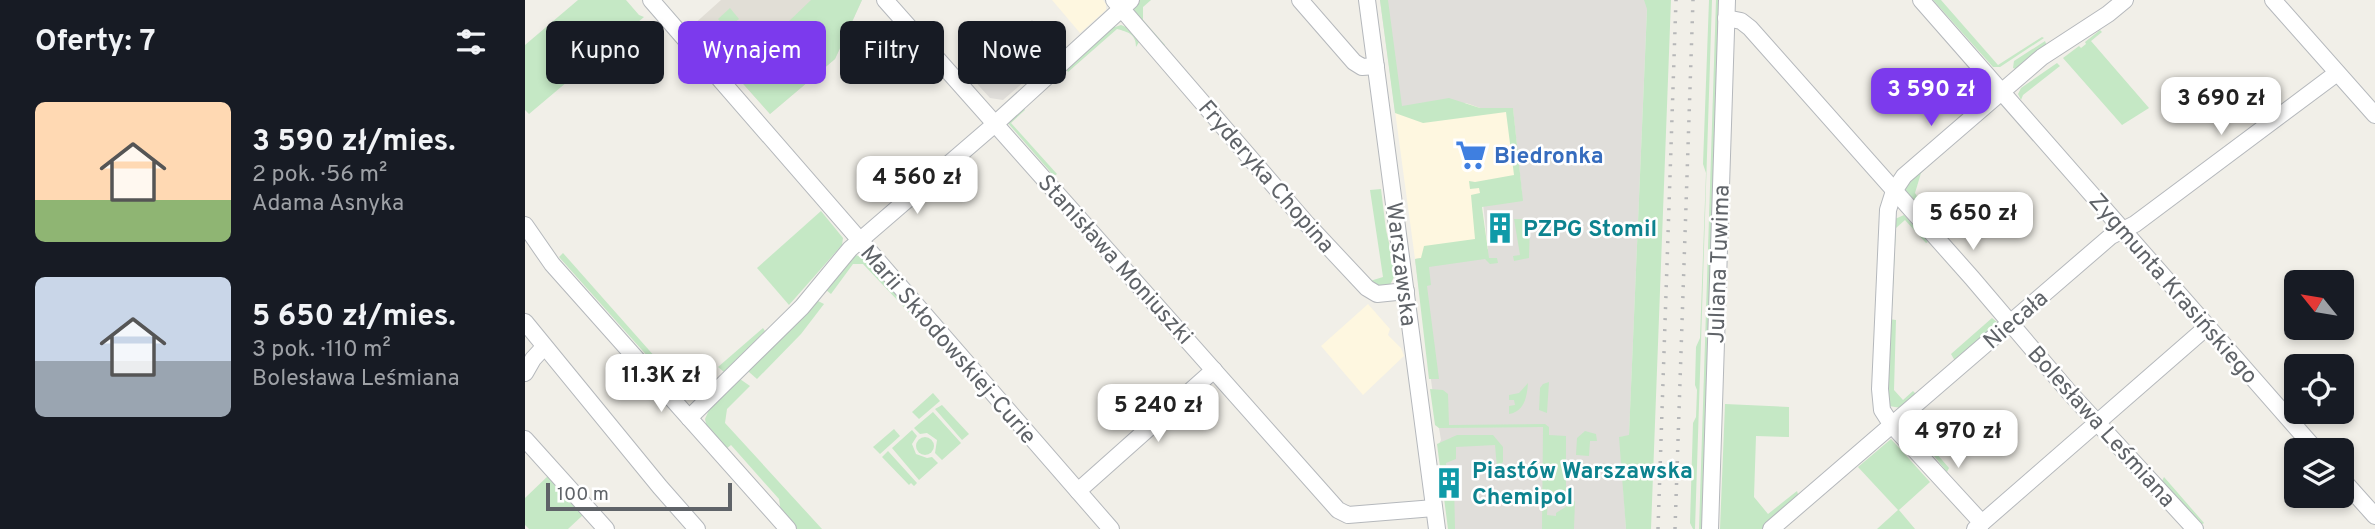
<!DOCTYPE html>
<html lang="pl">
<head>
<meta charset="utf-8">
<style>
  body { margin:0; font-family:Overpass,sans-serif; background:#242831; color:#f1f3f6; height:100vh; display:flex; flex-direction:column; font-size:26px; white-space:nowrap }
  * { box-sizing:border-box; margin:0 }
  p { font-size:23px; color:#9ea1a6 }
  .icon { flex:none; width:38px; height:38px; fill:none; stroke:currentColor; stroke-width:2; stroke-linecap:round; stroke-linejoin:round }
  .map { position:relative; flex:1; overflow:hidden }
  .sheet { display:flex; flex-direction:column; background:#171b24; width:525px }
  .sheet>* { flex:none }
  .hud { position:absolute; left:21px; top:21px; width:665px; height:63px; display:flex; gap:14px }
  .needle { width:46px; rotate:300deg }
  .controls { position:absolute; left:1759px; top:270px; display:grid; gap:14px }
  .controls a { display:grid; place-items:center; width:70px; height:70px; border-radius:10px; background:#171b24; box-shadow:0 4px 10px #0003; font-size:35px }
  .scale { position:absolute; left:21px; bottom:18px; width:186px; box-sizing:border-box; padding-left:7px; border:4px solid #5f6368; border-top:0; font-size:19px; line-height:24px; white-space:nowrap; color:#5f6368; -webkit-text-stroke:5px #fff; paint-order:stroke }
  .price { position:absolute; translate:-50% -60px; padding:0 16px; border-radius:14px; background:#fff; color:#222; font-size:23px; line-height:46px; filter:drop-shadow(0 2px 4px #0008) }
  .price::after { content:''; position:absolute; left:50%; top:42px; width:21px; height:16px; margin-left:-10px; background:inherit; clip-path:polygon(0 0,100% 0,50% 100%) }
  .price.active { background:#7c3aed; color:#fff }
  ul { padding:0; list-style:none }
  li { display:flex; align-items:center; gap:21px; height:175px; padding:0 35px }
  li span { display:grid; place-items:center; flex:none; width:196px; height:140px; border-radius:10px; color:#555 }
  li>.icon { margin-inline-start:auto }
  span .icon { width:84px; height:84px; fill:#fffc; stroke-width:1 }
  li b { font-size:30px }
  h2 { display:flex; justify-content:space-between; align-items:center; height:84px; padding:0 35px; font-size:30px }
  .tag { padding:0 24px; border-radius:10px; background:#171b24; box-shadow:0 4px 10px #0003; font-size:24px; line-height:63px }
  .tag.active { background:#7c3aed; color:#fff }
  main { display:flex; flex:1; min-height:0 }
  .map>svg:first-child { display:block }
  .commercial { fill:#fef7e0 }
  .industrial { fill:#e0deda }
  .education { fill:#e1ded6 }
  .green { fill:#c5e8c5 }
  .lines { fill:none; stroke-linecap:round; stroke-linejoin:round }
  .minor-casing { stroke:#b5b8bc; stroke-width:18 }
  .minor { stroke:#fff; stroke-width:16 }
  .rail { stroke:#b6b7b8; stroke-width:3.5; stroke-dasharray:2 9; stroke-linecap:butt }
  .labels { text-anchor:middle; stroke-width:5; stroke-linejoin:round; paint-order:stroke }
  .shop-label { font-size:23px; font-weight:bold; fill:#366cbe; stroke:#fff; text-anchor:start }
  .street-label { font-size:23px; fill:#5f6368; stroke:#fff }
  .culture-label { font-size:23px; font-weight:bold; fill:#0d838f; stroke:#fff; text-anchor:start }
</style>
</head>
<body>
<main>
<section class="sheet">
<h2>Oferty: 7<svg class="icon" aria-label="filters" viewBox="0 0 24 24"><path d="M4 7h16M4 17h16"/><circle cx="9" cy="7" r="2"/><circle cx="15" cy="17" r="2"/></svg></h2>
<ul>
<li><span style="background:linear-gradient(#ffd9b3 70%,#8fb573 0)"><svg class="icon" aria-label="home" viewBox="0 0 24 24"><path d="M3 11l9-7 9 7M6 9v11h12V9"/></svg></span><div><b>3 590 zł/mies.</b><p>2 pok. · 56 m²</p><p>Adama Asnyka</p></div></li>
<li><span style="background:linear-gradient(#c9d6e8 60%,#9aa5b1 0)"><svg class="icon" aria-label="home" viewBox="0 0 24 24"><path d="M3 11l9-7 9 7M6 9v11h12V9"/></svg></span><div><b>5 650 zł/mies.</b><p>3 pok. · 110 m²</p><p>Bolesława Leśmiana</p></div></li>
</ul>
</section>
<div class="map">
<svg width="1850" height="529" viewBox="0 0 1850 529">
  <rect width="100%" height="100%" fill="#f1efe8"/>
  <!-- commercial -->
  <g class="commercial">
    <path d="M 527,0 L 578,0 L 581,4 L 581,10 L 555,33 Z"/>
    <path d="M 935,103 L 988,108 L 997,194 L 957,207 L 963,249 L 890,259 L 870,111 Z"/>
    <path d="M 843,304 L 865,329 L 863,335 L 876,348 L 879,356 L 838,395 L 796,346 Z"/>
  </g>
  <!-- industrial -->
  <g class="industrial">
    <path d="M 855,0 L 1144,0 L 1122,9 L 1104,436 L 1095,437 L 1101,529 L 925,529 L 921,480 L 914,444 L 916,440 L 914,428 L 912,425 L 890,259 L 963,249 L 958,203 L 997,194 L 988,109 L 955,108 L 941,103 L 870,111 Z"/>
    <path d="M 507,20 L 534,51 L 478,100 L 465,98 L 445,76 Z"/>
  </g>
  <!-- education -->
  <path class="education" d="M 196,0 L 337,0 L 310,59 L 245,114 L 167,26 Z"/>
  <!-- green -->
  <g class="green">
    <path d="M 53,0 L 101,0 L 114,15 L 119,17 L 4,114 L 0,110 L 0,45 Z"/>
    <path d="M 286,0 L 337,0 L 310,59 L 245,114 L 195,58 C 196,45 208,38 217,29 L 235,49 Z"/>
    <path d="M 614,0 L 626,0 L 618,7 L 618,20 L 640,45 L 638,47 L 608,12 L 609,5 Z"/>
    <path d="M 855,0 L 863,0 L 877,106 L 924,98 L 955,108 L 988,108 L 998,201 L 957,207 L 964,258 L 972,258 L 973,263 L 965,264 L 960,259 L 904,267 L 906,285 L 902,286 L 914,379 L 904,379 L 890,259 L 896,258 L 899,246 L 950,239 L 946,195 L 955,193 L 954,188 L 945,189 L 944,181 L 950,182 L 989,175 L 981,112 L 898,123 L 870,113 Z"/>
    <path d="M 1119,0 L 1146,0 L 1126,529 L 1101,529 L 1094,437 L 1104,435 L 1122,9 Z"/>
    <path d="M 1184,0 L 1187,0 L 1170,529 L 1168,529 L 1165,523 L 1168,423 L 1171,417 L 1172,390 L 1170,385 L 1171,347 L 1175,338 L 1181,173 L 1178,164 Z"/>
    <path d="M 1191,0 L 1196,0 L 1180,529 L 1174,529 Z"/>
    <path d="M 1408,0 L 1416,0 L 1473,65 L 1517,37 L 1519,38 L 1475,67 L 1468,67 Z"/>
    <path d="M 205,8 L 214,19 L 202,29 L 193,19 Z"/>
    <path d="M 587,25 L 590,27 L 596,25 L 601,27 L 614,42 L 611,47 C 611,34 603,32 592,29 L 543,72 L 541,69 Z"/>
    <path d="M 1575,30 L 1577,32 L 1566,41 L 1624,108 L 1597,125 L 1538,58 L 1554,46 L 1556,48 L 1561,44 L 1560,42 Z"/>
    <path d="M 1520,41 L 1522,46 L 1493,70 L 1488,68 L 1489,61 Z"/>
    <path d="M 1532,63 L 1535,66 L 1498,95 L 1496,100 L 1493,94 L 1496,88 Z"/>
    <path d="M 497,106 L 500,110 L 486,123 L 532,174 L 529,176 L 481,121 Z"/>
    <path d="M 1408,158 L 1411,159 L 1396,173 L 1390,193 L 1399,208 L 1396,212 L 1381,196 L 1380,185 Z"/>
    <path d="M 856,189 L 861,230 L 871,273 L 865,285 L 851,288 L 845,281 L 858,277 L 845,190 Z"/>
    <path d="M 296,211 L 318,238 L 317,245 L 264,305 L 232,268 Z"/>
    <path d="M 1379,215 L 1403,242 L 1401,243 L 1380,220 L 1371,228 L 1367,308 L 1364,308 L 1370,219 Z"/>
    <path d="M 989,219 L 997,219 L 1005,222 L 1004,258 L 989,261 L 988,256 L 995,255 Z"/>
    <path d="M 38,253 L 162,393 L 185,374 L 190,381 L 172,400 L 167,400 L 160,395 L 158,396 L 34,257 Z"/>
    <path d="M 331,255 C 348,261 399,327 414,344 L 338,264 L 328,264 L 306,294 L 301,290 L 301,287 L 327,256 Z"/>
    <path d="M 291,300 L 299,304 L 276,334 L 232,379 L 224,372 L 224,369 Z"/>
    <path d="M 1467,318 L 1472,322 L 1463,330 L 1465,333 L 1430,361 L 1426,354 Z"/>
    <path d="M 1364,319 L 1371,320 L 1369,390 L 1378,400 L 1388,391 L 1391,394 L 1376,408 L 1364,406 L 1361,399 Z"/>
    <path d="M 238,328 L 240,331 L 199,372 L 193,367 Z"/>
    <path d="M 215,379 L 225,386 L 202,409 L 200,423 L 297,529 L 270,529 L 256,513 L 254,499 L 206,445 L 201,449 L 182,428 L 180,419 L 184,410 Z"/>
    <path d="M 1024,382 L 1022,413 L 1014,410 L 1015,388 L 1018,384 Z"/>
    <path d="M 1003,383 C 1002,396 1000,411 984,414 L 984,406 L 990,405 L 989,400 L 984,400 L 984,395 L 994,393 Z"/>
    <path d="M 905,389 L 918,390 L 923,394 L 924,425 L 1020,424 L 1024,427 L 1024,435 L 1041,436 L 1041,495 L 1038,501 L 1031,505 L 1031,499 L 1023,499 L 1022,515 L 1031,516 L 1031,513 L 1050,501 L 1049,529 L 1017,529 L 1018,427 L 914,428 L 910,425 Z"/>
    <path d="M 408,393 L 415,401 L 394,419 L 387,412 Z"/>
    <path d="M 1200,404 L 1264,407 L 1264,437 L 1231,436 L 1229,497 L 1243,514 L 1272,491 L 1274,497 L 1237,529 L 1195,529 Z"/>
    <path d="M 417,405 L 444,434 L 437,440 L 410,409 Z"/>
    <path d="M 408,412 L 436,443 L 417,460 L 410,453 L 412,440 L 402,433 L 395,434 L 389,428 Z"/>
    <path d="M 1385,423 L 1424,468 L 1422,472 L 1405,451 L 1396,448 L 1386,438 L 1388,435 L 1382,427 Z"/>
    <path d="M 369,429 L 375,436 L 355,454 L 348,447 Z"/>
    <path d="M 387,430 L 392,436 L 387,444 L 391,454 L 402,458 L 407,457 L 413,463 L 394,480 L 367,448 Z"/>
    <path d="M 1060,431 L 1071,434 L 1072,441 L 1065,441 L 1064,456 L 1051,455 L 1052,438 Z"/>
    <path d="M 932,435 L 968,435 L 978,447 L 978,462 L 972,468 L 970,445 L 931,447 L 931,459 L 921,463 L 922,476 L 927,478 L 929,481 L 930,529 L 923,529 L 912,444 Z"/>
    <circle cx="400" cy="446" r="9"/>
    <path d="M 1366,439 L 1405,482 L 1374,510 L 1390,529 L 1352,529 L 1373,510 L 1333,467 Z"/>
    <path d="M 363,451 L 392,483 L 389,486 L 386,483 L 384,485 L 357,457 Z"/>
    <path d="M 24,475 L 59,514 L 43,529 L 4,529 L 0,525 L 0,498 Z"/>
    <path d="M 1639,477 L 1679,523 L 1676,525 L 1636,483 Z"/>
  </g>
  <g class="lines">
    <defs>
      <g id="minor">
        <path d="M 126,0 L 586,529"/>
        <path d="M 360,0 L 813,510 L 823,515 L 909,508"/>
        <path d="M 589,0 L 782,224 L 842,288 L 852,294 L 881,291"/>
        <path d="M 775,0 L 829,62 L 837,67 L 851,66"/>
        <path d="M 842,0 L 912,529"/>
        <path d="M 1396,0 L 1791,450"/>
        <path d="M 1748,0 L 1850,115"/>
        <path d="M 1201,18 L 1216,21 L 1225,28 L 1447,278 L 1544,392 L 1670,529"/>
        <path d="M 0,225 L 27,264 L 263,529"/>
        <path d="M 0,322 L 135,487 L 172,529"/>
        <path d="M 0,373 L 8,359 L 19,347"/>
        <path d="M 164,418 L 277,307 L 325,249 L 470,124 L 606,0"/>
        <path d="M 0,439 L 81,529"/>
        <path d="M 1816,478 L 1850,516"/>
        <path d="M 553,491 L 689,370"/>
        <path d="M 1457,523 L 1366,424 L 1357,410 L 1355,389 L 1363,210 L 1369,191 L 1379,176 L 1517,57 L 1583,14 L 1600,0"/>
        <path d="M 1185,529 L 1202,0"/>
        <path d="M 1246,529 L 1586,236 L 1610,224 L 1812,73"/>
        <path d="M 1450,529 L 1683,326"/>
      </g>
    </defs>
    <!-- minor casing -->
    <use href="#minor" class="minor-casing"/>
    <!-- minor -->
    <use href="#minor" class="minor"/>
    <!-- rail -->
    <g class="rail">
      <path d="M 1133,529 L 1151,0"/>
      <path d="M 1150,529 L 1168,0"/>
    </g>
  </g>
  <!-- icons -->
  <defs>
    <symbol id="supermarket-bare" viewBox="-9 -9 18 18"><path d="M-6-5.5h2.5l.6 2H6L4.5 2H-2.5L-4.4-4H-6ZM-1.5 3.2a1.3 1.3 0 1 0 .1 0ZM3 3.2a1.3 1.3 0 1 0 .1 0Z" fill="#3f7fe0" stroke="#fff" stroke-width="2.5" paint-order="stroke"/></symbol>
    <symbol id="building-bare" viewBox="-9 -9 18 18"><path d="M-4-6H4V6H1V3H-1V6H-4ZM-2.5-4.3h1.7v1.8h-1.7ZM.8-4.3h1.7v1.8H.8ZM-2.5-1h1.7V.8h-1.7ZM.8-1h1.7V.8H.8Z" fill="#0f9aa8" stroke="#fff" stroke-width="2.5" paint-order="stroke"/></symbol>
  </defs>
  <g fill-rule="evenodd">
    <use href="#supermarket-bare" x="924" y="133" width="44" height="44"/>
    <use href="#building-bare" x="953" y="206" width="44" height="44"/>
    <use href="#building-bare" x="902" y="461" width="44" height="44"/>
  </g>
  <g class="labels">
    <!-- shop labels -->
    <g class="shop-label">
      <text x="969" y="163">Biedronka</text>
    </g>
    <!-- street labels -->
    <g class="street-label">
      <text transform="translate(742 176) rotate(49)" y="8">Fryderyka Chopina</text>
      <text transform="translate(591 259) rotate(48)" y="8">Stanisława Moniuszki</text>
      <text transform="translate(877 264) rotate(83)" y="8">Warszawska</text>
      <text transform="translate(1193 264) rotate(-88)" y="8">Juliana Tuwima</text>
      <text transform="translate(1649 288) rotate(49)" y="8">Zygmunta Krasińskiego</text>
      <text transform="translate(1490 319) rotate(-41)" y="8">Niecała</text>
      <text transform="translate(424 344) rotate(49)" y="8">Marii Skłodowskiej-Curie</text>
      <text transform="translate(1577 426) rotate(48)" y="8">Bolesława Leśmiana</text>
    </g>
    <!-- culture labels -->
    <g class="culture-label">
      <text x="998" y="236">PZPG Stomil</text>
      <text x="947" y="478">Piastów Warszawska<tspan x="947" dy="26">Chemipol</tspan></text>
    </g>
  </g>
</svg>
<div class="controls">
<a><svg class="needle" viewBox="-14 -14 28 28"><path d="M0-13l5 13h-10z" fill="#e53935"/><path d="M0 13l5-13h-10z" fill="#9ea1a6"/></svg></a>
<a><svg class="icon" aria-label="locate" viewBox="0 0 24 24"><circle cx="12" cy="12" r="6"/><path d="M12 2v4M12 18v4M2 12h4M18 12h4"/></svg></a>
<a><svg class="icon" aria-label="layers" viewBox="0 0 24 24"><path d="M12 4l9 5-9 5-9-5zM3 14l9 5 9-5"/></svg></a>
</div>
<div class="scale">100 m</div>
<b class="price active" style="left:1406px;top:128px">3 590 zł</b>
<b class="price" style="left:1696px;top:137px">3 690 zł</b>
<b class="price" style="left:392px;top:216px">4 560 zł</b>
<b class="price" style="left:1448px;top:252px">5 650 zł</b>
<b class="price" style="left:136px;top:414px">11.3K zł</b>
<b class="price" style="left:633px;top:444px">5 240 zł</b>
<b class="price" style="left:1433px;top:470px">4 970 zł</b>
<div class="hud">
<a class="tag">Kupno</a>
<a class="tag active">Wynajem</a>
<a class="tag">Filtry</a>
<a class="tag">Nowe</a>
</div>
</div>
</main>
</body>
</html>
